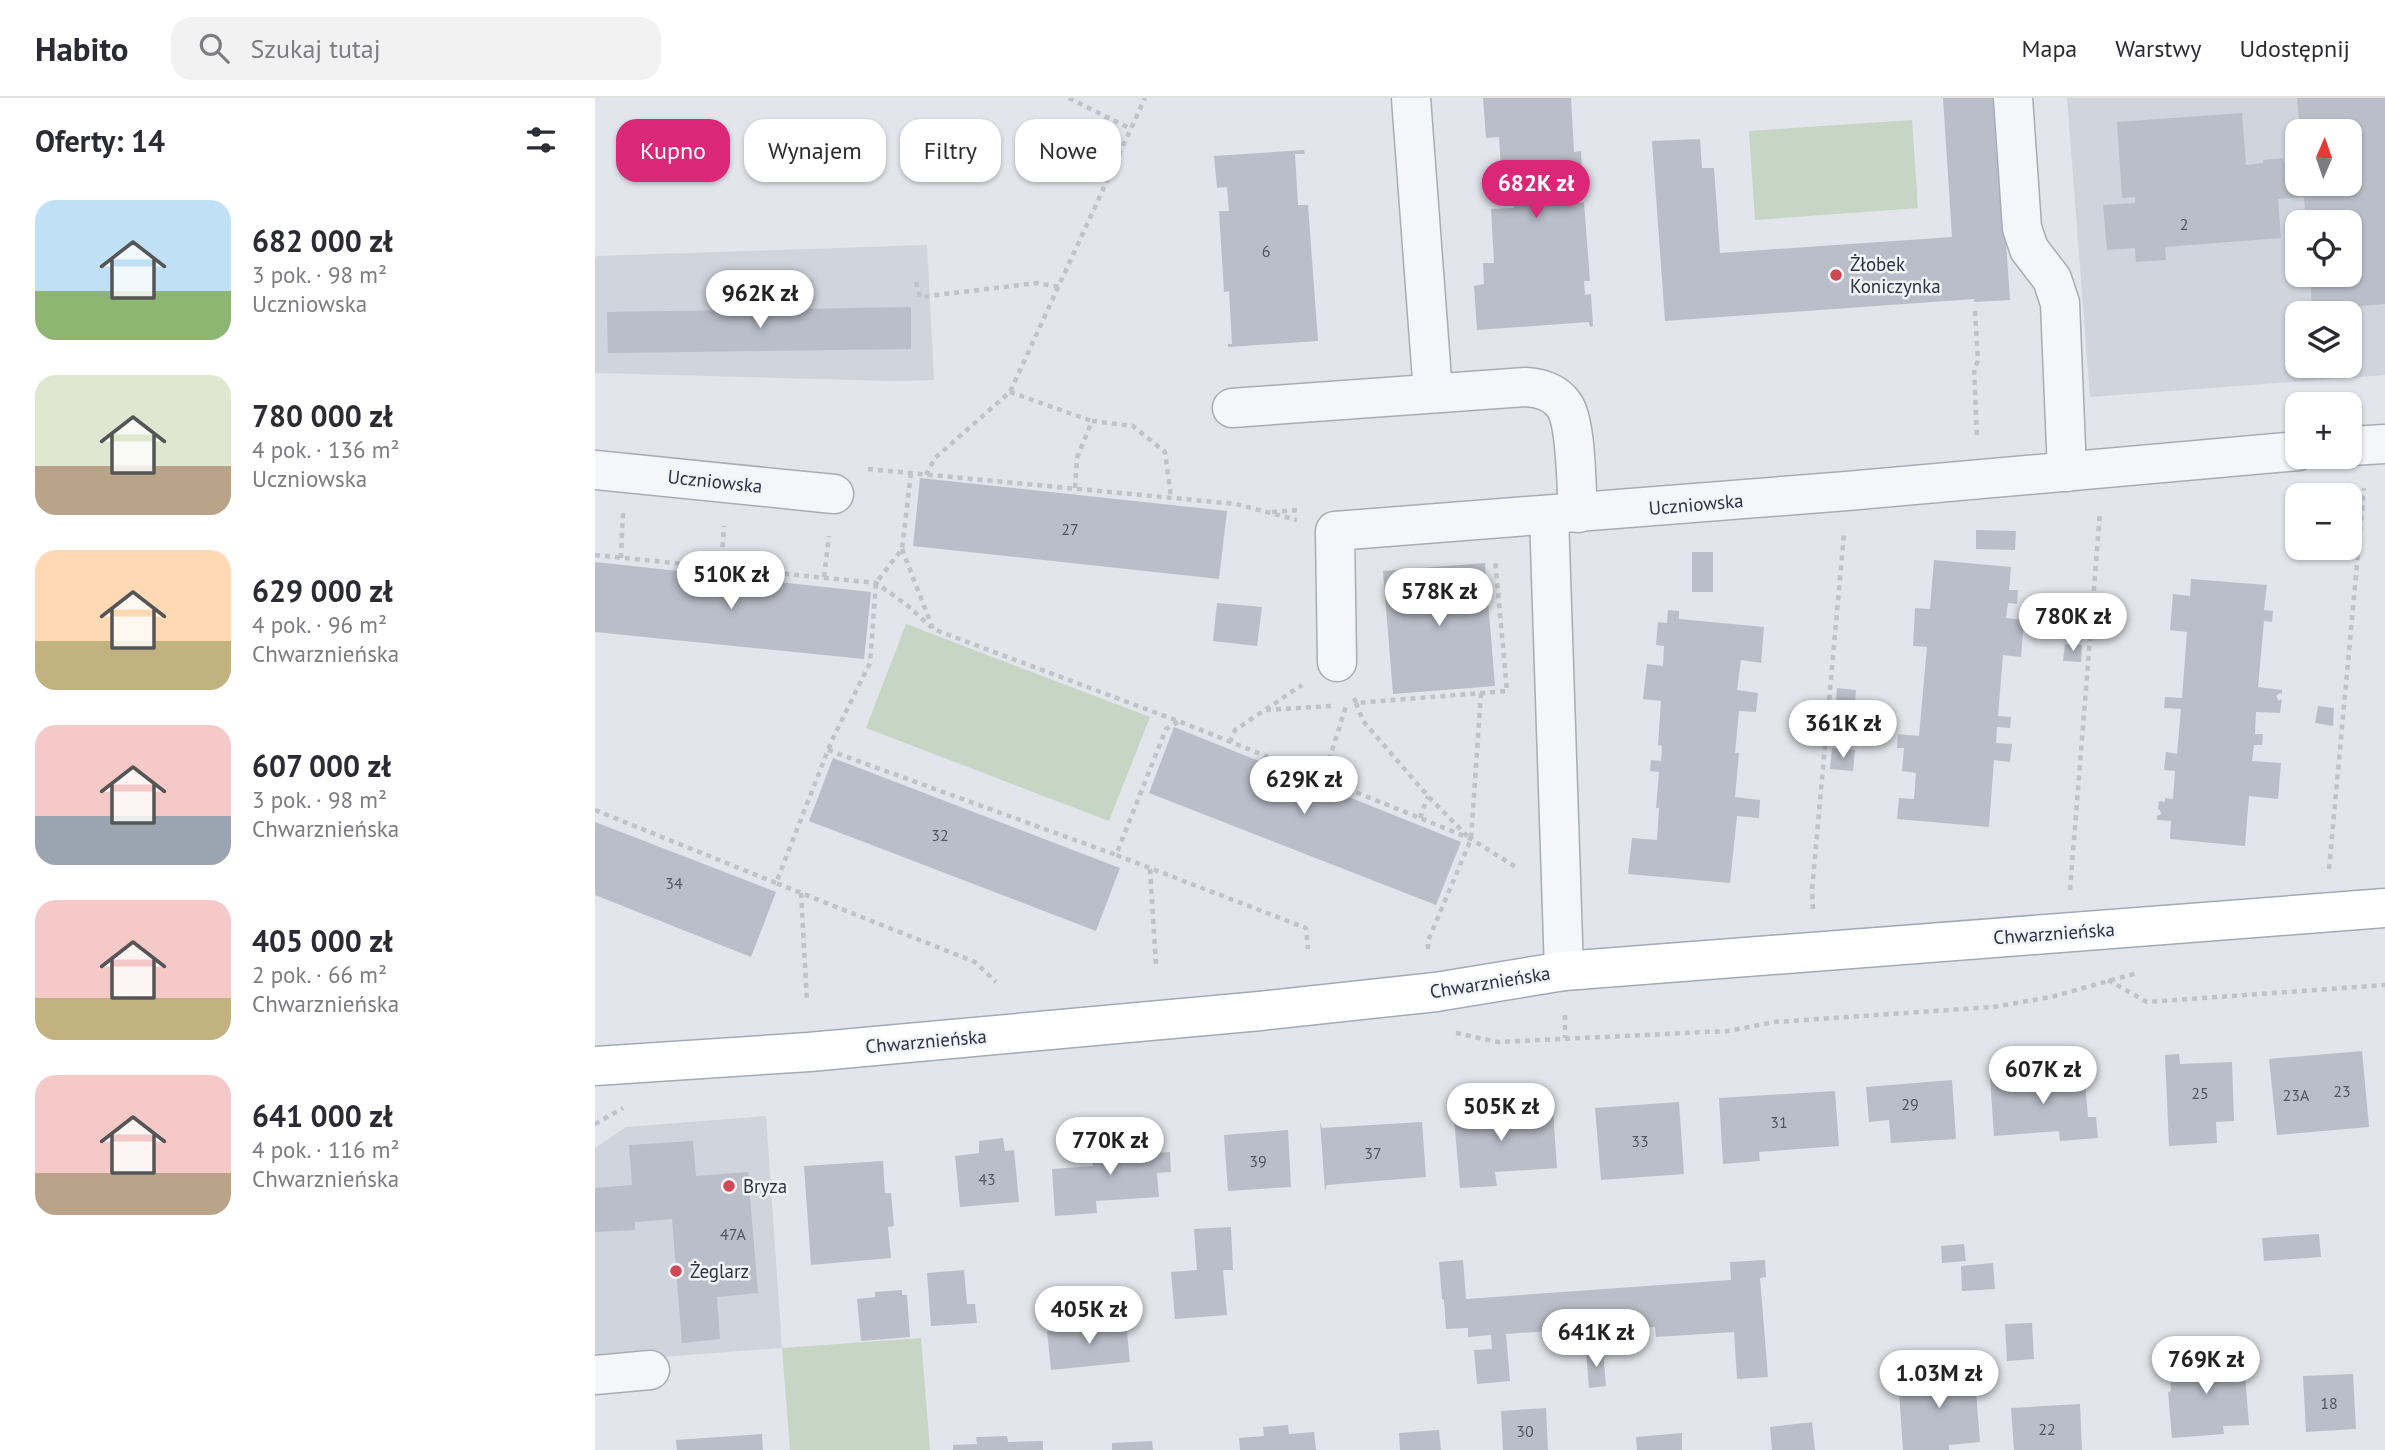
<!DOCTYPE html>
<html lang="pl">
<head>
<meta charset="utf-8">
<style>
  body { margin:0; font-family:"PT Sans",sans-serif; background:#f2f2f3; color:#2b2b33; height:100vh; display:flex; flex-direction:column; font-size:26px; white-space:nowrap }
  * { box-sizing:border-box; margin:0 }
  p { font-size:23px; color:#7c7c81 }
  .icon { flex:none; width:38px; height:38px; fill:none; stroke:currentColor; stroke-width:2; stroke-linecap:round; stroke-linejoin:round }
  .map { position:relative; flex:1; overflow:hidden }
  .details { display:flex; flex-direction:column; background:#fff; width:595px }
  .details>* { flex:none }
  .banner { position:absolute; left:21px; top:21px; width:665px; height:63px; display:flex; gap:14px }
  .needle { width:46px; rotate:2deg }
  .buttons { position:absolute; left:1690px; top:21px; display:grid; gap:14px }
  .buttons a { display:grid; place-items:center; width:77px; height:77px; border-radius:14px; background:#fff; box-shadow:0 2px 5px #0004; font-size:35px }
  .price { position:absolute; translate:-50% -60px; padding:0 16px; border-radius:24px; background:#fff; color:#222; font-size:23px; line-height:46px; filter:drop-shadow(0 2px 4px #0008) }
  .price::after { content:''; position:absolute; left:50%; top:42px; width:21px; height:16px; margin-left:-10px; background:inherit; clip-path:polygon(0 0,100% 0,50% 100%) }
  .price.current { background:#db2777; color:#fff }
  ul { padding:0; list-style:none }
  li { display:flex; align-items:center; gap:21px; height:175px; padding:0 35px }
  li span { display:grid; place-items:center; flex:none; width:196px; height:140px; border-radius:21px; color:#555 }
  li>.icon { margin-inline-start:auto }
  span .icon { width:84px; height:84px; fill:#fffc; stroke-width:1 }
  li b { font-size:30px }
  h2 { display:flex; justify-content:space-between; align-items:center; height:84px; padding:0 35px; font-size:30px }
  .chip { padding:0 24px; border-radius:21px; background:#fff; box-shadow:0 2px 5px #0004; font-size:24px; line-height:63px }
  .chip.current { background:#db2777; color:#fff }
  header { display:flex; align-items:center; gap:42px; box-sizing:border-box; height:98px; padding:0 35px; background:#fff; border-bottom:2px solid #e1e1e2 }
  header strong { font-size:33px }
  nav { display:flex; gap:38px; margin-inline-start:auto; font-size:24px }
  .search { width:490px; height:63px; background:#f2f2f3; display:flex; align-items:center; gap:18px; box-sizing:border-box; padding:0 24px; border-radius:21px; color:#7c7c81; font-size:26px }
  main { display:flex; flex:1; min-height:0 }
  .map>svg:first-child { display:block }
  .built { fill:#d0d4dd; fill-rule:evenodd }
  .green { fill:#c7d5c4 }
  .building { fill:#babec8 }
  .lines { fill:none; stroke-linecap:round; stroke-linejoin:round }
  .minor-casing { stroke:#a7acb5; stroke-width:41 }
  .major-casing { stroke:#a2a9b7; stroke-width:41 }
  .path { stroke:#c0c3ca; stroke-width:4.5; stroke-dasharray:5 5; stroke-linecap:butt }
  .minor { stroke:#f5f6f9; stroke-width:38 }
  .major { stroke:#fff; stroke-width:38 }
  .poi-dot { fill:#cf4854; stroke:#f2f4f8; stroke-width:2.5 }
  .labels { text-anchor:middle; stroke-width:5; stroke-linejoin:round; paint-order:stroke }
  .number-label { font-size:16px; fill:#4e5564 }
  .poi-label { font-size:19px; fill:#2a3243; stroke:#f2f4f8; text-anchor:start }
  .street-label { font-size:19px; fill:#2a3243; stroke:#f2f4f8 }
</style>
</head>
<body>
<header>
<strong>Habito</strong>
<div class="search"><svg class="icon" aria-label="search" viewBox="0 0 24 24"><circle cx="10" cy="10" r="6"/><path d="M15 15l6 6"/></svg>Szukaj tutaj</div>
<nav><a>Mapa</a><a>Warstwy</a><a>Udostępnij</a></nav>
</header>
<main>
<section class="details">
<h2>Oferty: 14<svg class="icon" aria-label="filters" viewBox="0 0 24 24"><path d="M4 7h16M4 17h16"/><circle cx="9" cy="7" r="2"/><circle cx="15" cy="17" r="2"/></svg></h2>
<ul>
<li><span style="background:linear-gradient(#bfe0f5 65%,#8fb573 0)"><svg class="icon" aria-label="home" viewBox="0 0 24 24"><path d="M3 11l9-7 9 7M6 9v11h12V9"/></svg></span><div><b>682 000 zł</b><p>3 pok. · 98 m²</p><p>Uczniowska</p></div></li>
<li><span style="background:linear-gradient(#dfe7d0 65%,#b9a48a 0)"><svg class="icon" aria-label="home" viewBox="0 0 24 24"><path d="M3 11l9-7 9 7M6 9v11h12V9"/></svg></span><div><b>780 000 zł</b><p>4 pok. · 136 m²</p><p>Uczniowska</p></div></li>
<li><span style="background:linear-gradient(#ffd9b3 65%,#c2b280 0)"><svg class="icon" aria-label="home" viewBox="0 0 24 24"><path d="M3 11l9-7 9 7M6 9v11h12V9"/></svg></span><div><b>629 000 zł</b><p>4 pok. · 96 m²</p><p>Chwarznieńska</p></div></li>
<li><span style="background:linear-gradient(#f6c9c9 65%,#9aa5b1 0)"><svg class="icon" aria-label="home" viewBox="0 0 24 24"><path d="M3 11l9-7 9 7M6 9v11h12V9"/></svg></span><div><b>607 000 zł</b><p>3 pok. · 98 m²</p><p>Chwarznieńska</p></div></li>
<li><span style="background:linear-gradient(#f6c9c9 70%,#c2b280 0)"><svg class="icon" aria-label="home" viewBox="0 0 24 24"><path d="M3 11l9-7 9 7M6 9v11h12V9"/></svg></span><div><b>405 000 zł</b><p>2 pok. · 66 m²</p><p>Chwarznieńska</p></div></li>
<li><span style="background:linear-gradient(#f6c9c9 70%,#b9a48a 0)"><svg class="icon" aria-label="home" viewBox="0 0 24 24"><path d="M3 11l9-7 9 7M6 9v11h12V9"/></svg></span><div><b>641 000 zł</b><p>4 pok. · 116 m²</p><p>Chwarznieńska</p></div></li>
</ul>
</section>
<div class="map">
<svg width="1790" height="1352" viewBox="0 0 1790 1352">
  <rect width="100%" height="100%" fill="#e2e5eb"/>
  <!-- built -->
  <g class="built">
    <path d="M 1472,0 L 1790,0 L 1790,277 L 1495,299 ZM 1703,33 L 1755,33 L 1755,86 L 1703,86 ZM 1703,124 L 1755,124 L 1755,177 L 1703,177 ZM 1703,215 L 1755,215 L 1755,268 L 1703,268 Z"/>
    <path d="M 332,147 L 339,282 L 300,283 L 0,275 L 0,160 L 2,158 Z"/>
    <path d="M 171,1018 L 187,1250 L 0,1264 L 0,1050 L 31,1029 Z"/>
  </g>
  <!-- green -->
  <g class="green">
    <path d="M 1317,22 L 1323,110 L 1160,122 L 1154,33 Z"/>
    <path d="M 311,526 L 555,619 L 514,723 L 271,630 Z"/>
    <path d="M 326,1240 L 335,1352 L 195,1352 L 187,1250 Z"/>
  </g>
  <!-- building -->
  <g class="building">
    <path d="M 888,0 L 976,0 L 979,54 L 986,53 L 988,94 L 982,94 L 983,105 L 989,104 L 995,183 L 989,183 L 990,197 L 996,196 L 998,228 L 995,229 L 994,224 L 882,232 L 879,188 L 889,186 L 888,165 L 899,165 L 896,111 L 919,110 L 918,99 L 908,100 L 904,39 L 891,40 Z"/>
    <path d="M 1348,0 L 1401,0 L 1415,202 L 1379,204 L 1379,201 L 1070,223 L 1057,43 L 1105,41 L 1107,70 L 1119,70 L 1125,155 L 1357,139 Z"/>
    <path d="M 1702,0 L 1790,0 L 1790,206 L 1717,212 L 1715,177 L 1755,177 L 1755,124 L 1711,124 L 1709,99 L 1683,101 L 1686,140 L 1570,149 L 1571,162 L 1541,164 L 1540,150 L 1512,152 L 1508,107 L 1540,105 L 1540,99 L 1527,100 L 1522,24 L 1647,15 L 1651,67 L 1668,65 L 1668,62 L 1688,60 L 1689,65 L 1703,64 L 1703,86 L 1755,86 L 1755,33 L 1705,33 Z"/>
    <path d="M 709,52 L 710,56 L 700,56 L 703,107 L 713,107 L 723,243 L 633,249 L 633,246 L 637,246 L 634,193 L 629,194 L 624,113 L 634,113 L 632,89 L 622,90 L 619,58 Z"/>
    <path d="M 316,209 L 316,251 L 13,255 L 12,214 Z"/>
    <path d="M 325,380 L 632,413 L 624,481 L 318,448 Z"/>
    <path d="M 1381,432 L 1421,433 L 1420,452 L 1381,451 Z"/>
    <rect x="1097" y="454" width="21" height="40"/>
    <path d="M 1339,462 L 1416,469 L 1414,492 L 1423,492 L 1422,506 L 1413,505 L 1411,520 L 1429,522 L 1426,559 L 1408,557 L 1403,618 L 1416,619 L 1415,630 L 1402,629 L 1401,645 L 1417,646 L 1415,664 L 1399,662 L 1394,729 L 1302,721 L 1304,700 L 1319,701 L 1321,675 L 1307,673 L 1309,650 L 1302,650 L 1303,636 L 1324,638 L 1332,549 L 1318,548 L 1320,510 L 1335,511 Z"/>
    <path d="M 0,464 L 276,494 L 269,561 L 0,534 Z"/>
    <path d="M 890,465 L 900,588 L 798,596 L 788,473 Z"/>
    <path d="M 1596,481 L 1672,487 L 1669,512 L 1678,513 L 1677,524 L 1669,523 L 1663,589 L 1687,592 L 1687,596 L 1685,595 L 1681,598 L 1684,603 L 1687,601 L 1685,615 L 1661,614 L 1660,636 L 1668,636 L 1667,647 L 1659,647 L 1657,663 L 1686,665 L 1683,701 L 1654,698 L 1650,748 L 1575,741 L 1576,723 L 1562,722 L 1562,718 L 1566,716 L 1565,712 L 1563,711 L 1564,703 L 1570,704 L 1570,700 L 1578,701 L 1580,673 L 1569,672 L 1571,654 L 1582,656 L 1586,611 L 1569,610 L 1570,599 L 1587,600 L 1592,534 L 1575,532 L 1578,496 L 1595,498 Z"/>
    <path d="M 622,505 L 667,509 L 662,548 L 618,543 Z"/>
    <path d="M 1073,512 L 1084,513 L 1084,521 L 1169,529 L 1166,565 L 1146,562 L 1142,592 L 1163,595 L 1161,614 L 1144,613 L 1140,655 L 1144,655 L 1140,699 L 1165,702 L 1164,720 L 1142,718 L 1135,785 L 1033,776 L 1037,740 L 1062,742 L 1064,710 L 1061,710 L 1064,674 L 1055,673 L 1056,662 L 1066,663 L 1067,648 L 1063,647 L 1066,603 L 1048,601 L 1052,566 L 1068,568 L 1069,548 L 1061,547 L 1063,524 L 1072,525 Z"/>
    <path d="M 1470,546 L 1487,547 L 1486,564 L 1468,563 Z"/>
    <path d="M 1242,590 L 1261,592 L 1260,606 L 1241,604 Z"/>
    <path d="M 1723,608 L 1739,610 L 1738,628 L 1720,625 Z"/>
    <path d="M 579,629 L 866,744 L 841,807 L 554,695 Z"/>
    <path d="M 1237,650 L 1260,652 L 1258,673 L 1235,671 Z"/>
    <path d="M 238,660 L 525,770 L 501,833 L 214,723 Z"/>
    <path d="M 0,724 L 181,794 L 156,859 L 0,797 Z"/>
    <path d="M 1767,953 L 1774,1029 L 1682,1037 L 1674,961 Z"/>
    <path d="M 1584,956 L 1585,966 L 1637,964 L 1639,1023 L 1621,1024 L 1622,1045 L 1574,1048 L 1570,957 Z"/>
    <path d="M 1489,973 L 1493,1019 L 1501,1019 L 1503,1040 L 1465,1043 L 1464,1033 L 1399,1038 L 1395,980 Z"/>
    <path d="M 1357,982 L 1361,1041 L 1296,1045 L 1294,1022 L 1274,1024 L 1271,989 Z"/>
    <path d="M 1240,993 L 1244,1048 L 1164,1054 L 1165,1063 L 1128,1066 L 1124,1000 Z"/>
    <path d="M 895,1004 L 896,1017 L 958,1013 L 962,1070 L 900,1074 L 902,1088 L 865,1090 L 858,1008 Z"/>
    <path d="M 1084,1004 L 1089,1076 L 1006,1082 L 1000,1010 Z"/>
    <path d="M 725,1024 L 727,1030 L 827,1024 L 831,1079 L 732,1087 L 730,1093 Z"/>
    <path d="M 693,1032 L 696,1089 L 633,1093 L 629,1037 Z"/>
    <path d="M 408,1040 L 410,1053 L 419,1052 L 424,1104 L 365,1109 L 360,1058 L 384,1055 L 384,1043 Z"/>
    <path d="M 560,1042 L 561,1055 L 575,1054 L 576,1074 L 562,1075 L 564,1099 L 501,1103 L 502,1115 L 460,1118 L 457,1071 L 498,1068 L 497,1047 Z"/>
    <path d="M 98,1043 L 101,1078 L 153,1074 L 163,1195 L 122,1199 L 125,1241 L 87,1245 L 77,1121 L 40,1124 L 40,1132 L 0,1134 L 0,1090 L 37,1087 L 34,1047 Z"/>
    <path d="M 288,1063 L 290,1095 L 296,1095 L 299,1128 L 293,1129 L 296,1160 L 216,1167 L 209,1068 Z"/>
    <path d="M 636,1129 L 638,1172 L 628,1172 L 632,1217 L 580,1221 L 576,1174 L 602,1172 L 599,1131 Z"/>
    <path d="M 1724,1136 L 1726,1159 L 1669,1163 L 1667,1140 Z"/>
    <path d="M 1369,1146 L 1371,1163 L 1347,1165 L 1346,1148 Z"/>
    <path d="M 868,1162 L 871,1201 L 1136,1182 L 1135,1164 L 1170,1162 L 1171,1179 L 1165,1180 L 1173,1279 L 1142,1281 L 1139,1234 L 1061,1239 L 1060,1229 L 984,1235 L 983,1231 L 911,1236 L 915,1283 L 882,1286 L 879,1252 L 897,1251 L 896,1237 L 873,1239 L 873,1230 L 851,1231 L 849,1202 L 847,1201 L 844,1164 Z"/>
    <path d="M 1398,1165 L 1400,1191 L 1367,1193 L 1366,1168 Z"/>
    <path d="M 369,1172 L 372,1206 L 380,1206 L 382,1225 L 336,1228 L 332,1175 Z"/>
    <path d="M 307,1192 L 307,1197 L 312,1197 L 315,1239 L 266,1243 L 262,1201 L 280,1199 L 280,1194 Z"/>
    <path d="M 531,1225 L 535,1264 L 456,1272 L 452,1233 Z"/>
    <path d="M 1437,1225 L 1439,1261 L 1412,1263 L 1410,1226 Z"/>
    <path d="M 991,1252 L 1008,1252 L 1011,1288 L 994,1290 Z"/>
    <path d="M 1623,1257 L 1624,1265 L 1649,1264 L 1654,1327 L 1628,1328 L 1629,1336 L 1577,1340 L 1573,1294 L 1576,1293 L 1574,1259 Z"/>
    <path d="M 1379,1269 L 1385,1344 L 1354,1347 L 1354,1352 L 1308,1352 L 1303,1280 L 1337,1278 L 1337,1272 Z"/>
    <path d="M 1758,1276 L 1761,1331 L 1711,1334 L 1708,1278 Z"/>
    <path d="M 1485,1306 L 1487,1352 L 1419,1352 L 1416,1310 Z"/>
    <path d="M 951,1310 L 953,1352 L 908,1352 L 906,1313 Z"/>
    <path d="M 1217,1324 L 1220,1352 L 1177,1352 L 1175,1329 Z"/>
    <path d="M 693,1327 L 694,1336 L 719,1334 L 721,1352 L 645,1352 L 644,1340 L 669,1338 L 668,1329 Z"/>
    <path d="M 844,1332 L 846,1352 L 805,1352 L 804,1335 Z"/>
    <path d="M 1087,1335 L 1087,1352 L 1042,1352 L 1041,1339 Z"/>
    <path d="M 167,1336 L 168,1352 L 82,1352 L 81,1342 Z"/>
    <path d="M 412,1338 L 413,1344 L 448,1343 L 448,1352 L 358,1352 L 358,1347 L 382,1346 L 381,1339 Z"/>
    <path d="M 557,1343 L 558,1352 L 517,1352 L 517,1345 Z"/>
  </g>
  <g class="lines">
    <defs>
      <g id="minor">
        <path d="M 816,0 L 838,295"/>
        <path d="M 1418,0 L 1427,130 L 1434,151 L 1457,181 L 1465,205 L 1472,374"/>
        <path d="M 637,310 L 931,289 C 946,290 960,294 969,307 C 982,325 981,391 983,415"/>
        <path d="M 1755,348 L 1790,346"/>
        <path d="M 0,372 L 239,396"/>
        <path d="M 954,417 L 969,873"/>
        <path d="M 742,564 L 740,433 L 1252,393 L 1703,353"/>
        <path d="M 0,1277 L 55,1272"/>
      </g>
      <path id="major" d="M 0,968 L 214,954 L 665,913 L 841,894 L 969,873 L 1790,810"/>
    </defs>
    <!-- minor casing -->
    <use href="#minor" class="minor-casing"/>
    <!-- major casing -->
    <use href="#major" class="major-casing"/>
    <!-- path -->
    <g class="path">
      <path d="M 474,0 L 536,31"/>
      <path d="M 321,184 L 325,199 L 442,185 L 465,189"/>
      <path d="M 1380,213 L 1383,263 L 1379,270 L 1382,339"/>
      <path d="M 415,294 L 497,323"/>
      <path d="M 273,371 L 641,406 L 702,422"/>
      <path d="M 316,375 L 307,451 L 281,485 L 275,565 L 237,642 L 181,785 L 380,864 L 401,884"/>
      <path d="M 331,377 L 340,360 L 415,294 L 550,0"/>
      <path d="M 480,390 L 482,360 L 497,323 L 538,328 L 570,354 L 576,399"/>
      <path d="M 677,414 L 704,412"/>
      <path d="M 307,451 L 338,531 L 591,626 L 825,720 L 876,741 L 924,771"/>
      <path d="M 0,457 L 281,485 L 312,507 L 336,529"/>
      <path d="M 26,460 L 28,415"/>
      <path d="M 126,469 L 129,428"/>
      <path d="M 229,479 L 234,438"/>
      <path d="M 759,600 L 761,605 L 912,593 L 900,461"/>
      <path d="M 761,605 L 768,623 L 833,698 L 874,740"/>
      <path d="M 671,612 L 736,608"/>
      <path d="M 583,624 L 571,631 L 521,757 L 711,830 L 713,851"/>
      <path d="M 635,644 L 640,632 L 707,587"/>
      <path d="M 233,652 L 521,757"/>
      <path d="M 728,681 L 752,605"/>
      <path d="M 0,712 L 181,785"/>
      <path d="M 825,720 L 833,698"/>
      <path d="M 555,771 L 561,867"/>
      <path d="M 1734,771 L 1769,390"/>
      <path d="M 1475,792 L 1505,414"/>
      <path d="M 206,795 L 212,903"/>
      <path d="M 1218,811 L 1217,792 L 1249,436"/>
      <path d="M 833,851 L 833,843 L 876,741 L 886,595"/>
      <path d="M 1513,882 L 1552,904 L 1790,887"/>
      <path d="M 970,917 L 970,940"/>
      <path d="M 861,935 L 903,944 L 1133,933 L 1180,924 L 1398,909 L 1456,899 L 1542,875"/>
      <path d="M 0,1026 L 28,1010"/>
    </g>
    <!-- minor -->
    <use href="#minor" class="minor"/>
    <!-- major -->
    <use href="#major" class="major"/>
  </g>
  <!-- markers -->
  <g class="poi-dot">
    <circle cx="1241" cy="177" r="7"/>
    <circle cx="134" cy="1088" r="7"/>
    <circle cx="81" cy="1173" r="7"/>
  </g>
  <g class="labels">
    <!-- number labels -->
    <g class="number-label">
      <text x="1589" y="132">2</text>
      <text x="671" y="159">6</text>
      <text x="475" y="437">27</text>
      <text x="345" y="743">32</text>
      <text x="79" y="791">34</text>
      <text x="1747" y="999">23</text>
      <text x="1605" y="1001">25</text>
      <text x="1701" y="1003">23A</text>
      <text x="1315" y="1012">29</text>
      <text x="1184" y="1030">31</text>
      <text x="1045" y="1049">33</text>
      <text x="778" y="1061">37</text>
      <text x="663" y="1069">39</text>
      <text x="392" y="1087">43</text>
      <text x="138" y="1142">47A</text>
      <text x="1734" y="1311">18</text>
      <text x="1452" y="1337">22</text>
      <text x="930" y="1339">30</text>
    </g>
    <!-- poi labels -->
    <g class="poi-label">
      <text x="1255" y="173">Żłobek<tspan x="1255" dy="22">Koniczynka</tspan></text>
      <text x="148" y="1095">Bryza</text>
      <text x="95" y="1180">Żeglarz</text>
    </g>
    <!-- street labels -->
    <g class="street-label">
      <text transform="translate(120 383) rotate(6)" y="7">Uczniowska</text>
      <text transform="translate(1101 406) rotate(-5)" y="7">Uczniowska</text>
      <text transform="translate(1459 835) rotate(-4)" y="7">Chwarznieńska</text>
      <text transform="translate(895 884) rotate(-9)" y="7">Chwarznieńska</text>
      <text transform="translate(331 943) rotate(-5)" y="7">Chwarznieńska</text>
    </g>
  </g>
</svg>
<div class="buttons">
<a><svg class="needle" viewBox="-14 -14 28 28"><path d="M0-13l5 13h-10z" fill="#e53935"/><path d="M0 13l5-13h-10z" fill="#7c7c81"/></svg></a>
<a><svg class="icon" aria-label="locate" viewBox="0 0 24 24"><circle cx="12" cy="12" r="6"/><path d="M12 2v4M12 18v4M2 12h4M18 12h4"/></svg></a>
<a><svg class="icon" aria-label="layers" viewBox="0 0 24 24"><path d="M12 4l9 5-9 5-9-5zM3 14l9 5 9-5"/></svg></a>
<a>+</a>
<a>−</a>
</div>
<b class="price current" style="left:941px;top:122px">682K zł</b>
<b class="price" style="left:165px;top:232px">962K zł</b>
<b class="price" style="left:136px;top:513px">510K zł</b>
<b class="price" style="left:844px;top:530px">578K zł</b>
<b class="price" style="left:1478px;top:555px">780K zł</b>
<b class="price" style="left:1248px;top:662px">361K zł</b>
<b class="price" style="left:709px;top:718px">629K zł</b>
<b class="price" style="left:1448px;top:1008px">607K zł</b>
<b class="price" style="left:906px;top:1045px">505K zł</b>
<b class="price" style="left:515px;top:1079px">770K zł</b>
<b class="price" style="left:494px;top:1248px">405K zł</b>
<b class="price" style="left:1001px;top:1271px">641K zł</b>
<b class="price" style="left:1611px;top:1298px">769K zł</b>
<b class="price" style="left:1344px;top:1312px">1.03M zł</b>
<div class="banner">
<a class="chip current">Kupno</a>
<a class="chip">Wynajem</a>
<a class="chip">Filtry</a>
<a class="chip">Nowe</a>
</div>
</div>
</main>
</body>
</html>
